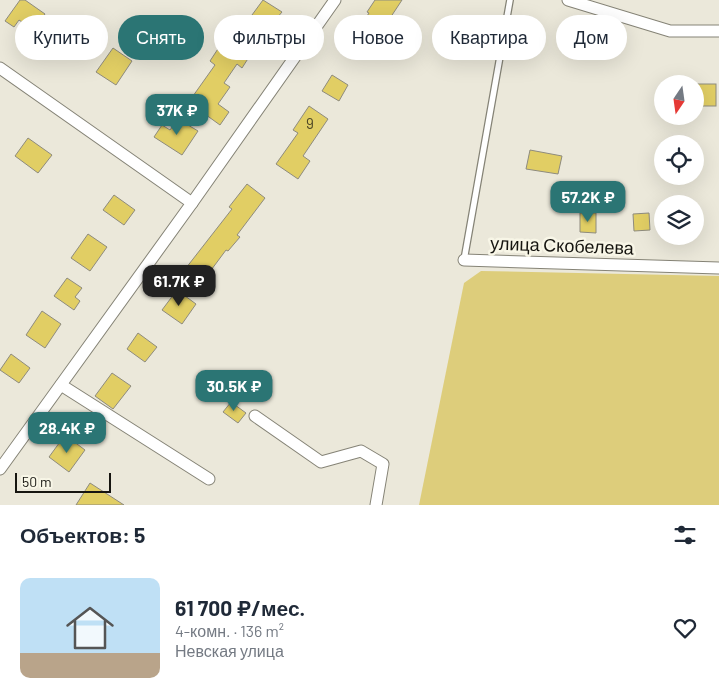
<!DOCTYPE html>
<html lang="ru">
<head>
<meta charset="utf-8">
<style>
  body { margin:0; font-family:Barlow,sans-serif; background:#f2f2f3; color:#1f2937; height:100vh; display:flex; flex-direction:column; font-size:19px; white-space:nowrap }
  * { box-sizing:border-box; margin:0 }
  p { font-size:16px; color:#747a83 }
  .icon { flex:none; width:28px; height:28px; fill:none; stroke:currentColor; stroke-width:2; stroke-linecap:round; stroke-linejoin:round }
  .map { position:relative; height:505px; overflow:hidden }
  .details { display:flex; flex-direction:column; background:#fff; flex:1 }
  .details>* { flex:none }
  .hud { position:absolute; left:15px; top:15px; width:690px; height:45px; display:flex; gap:10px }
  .needle { width:32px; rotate:193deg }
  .fabs { position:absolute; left:654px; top:75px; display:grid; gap:10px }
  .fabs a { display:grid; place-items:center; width:50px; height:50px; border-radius:50%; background:#fff; box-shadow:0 5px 20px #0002; font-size:25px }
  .scale { position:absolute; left:15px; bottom:12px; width:96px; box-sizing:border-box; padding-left:5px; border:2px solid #161510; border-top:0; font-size:14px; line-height:18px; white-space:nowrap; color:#161510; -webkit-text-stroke:4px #f8f6e7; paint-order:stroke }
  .price { position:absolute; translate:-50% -42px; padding:0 11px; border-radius:10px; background:#2b7574; color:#fff; font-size:16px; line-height:32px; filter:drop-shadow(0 1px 2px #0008) }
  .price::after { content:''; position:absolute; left:50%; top:30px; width:15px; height:11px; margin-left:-8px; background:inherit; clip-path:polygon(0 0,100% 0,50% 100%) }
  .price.active { background:#222; color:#fff }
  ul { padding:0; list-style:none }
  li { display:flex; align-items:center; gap:15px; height:125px; padding:0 20px }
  li span { display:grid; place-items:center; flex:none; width:140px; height:100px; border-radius:10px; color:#555 }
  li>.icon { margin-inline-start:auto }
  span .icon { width:60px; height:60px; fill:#fffc; stroke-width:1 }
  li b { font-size:21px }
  h2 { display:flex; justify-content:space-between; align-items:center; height:60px; padding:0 20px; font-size:21px }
  .pill { padding:0 18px; border-radius:22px; background:#fff; box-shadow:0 5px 20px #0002; font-size:18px; line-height:45px }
  .pill.active { background:#2b7574; color:#fff }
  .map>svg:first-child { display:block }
  .green { fill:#ddcd7b }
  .building { fill:#e1ce64; stroke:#8e8b7e }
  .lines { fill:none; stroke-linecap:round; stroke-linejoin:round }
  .service-casing { stroke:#858376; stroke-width:8 }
  .minor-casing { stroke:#858376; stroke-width:13 }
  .service { stroke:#fff; stroke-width:5.5 }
  .minor { stroke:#fff; stroke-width:11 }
  .labels { text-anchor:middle; stroke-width:5; stroke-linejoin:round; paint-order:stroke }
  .number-label { font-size:15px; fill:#494325 }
  .street-label { font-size:18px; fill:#161510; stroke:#f8f6e7 }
</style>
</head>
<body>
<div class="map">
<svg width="719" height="505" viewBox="0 0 719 505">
  <rect width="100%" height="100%" fill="#ebe8da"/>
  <!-- green -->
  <path class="green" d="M 481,271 L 719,276 L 719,505 L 419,505 L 464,283 Z"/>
  <!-- building -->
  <g class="building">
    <path d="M 20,0 L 25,0 L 45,14 L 34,30 L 19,20 L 14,27 L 5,21 Z"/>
    <path d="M 263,0 L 282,12 L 265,32 L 242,68 L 237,64 L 224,83 L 230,87 L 218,104 L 229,112 L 220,125 L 202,112 L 206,106 L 193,96 L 215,65 L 210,61 L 231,29 L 238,34 Z"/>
    <path d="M 375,0 L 402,0 L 363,59 L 346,48 L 369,13 L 367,12 Z"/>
    <path d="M 73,18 L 92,31 L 76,55 L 57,42 Z"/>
    <path d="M 113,48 L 132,61 L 116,85 L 96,72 Z"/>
    <path d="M 332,75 L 348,85 L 339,101 L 322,91 Z"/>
    <rect x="695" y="84" width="21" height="22"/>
    <path d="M 309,106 L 328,119 L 303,156 L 310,161 L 298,179 L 276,164 L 298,133 L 293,130 Z"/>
    <path d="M 178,119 L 198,131 L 182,155 L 154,137 L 162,125 L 170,130 Z"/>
    <path d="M 28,138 L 52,155 L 38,173 L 15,156 Z"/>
    <path d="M 530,150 L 562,156 L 558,174 L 526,169 Z"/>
    <path d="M 247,184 L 265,198 L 237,235 L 240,237 L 228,251 L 226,250 L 203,281 L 186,268 L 232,209 L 229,207 Z"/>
    <path d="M 114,195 L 135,210 L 124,225 L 103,210 Z"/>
    <path d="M 580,213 L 596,213 L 596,233 L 580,232 Z"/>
    <path d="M 649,213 L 650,230 L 634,231 L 633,214 Z"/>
    <path d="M 88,234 L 107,247 L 90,271 L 71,258 Z"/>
    <path d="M 67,278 L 82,288 L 75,297 L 80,301 L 74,310 L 54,296 Z"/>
    <path d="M 177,290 L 196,304 L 182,324 L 162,310 Z"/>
    <path d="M 42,311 L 61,324 L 45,348 L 26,335 Z"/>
    <path d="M 138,333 L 157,347 L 145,362 L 127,349 Z"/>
    <path d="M 11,354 L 30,368 L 19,383 L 0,370 Z"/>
    <path d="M 112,373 L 131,386 L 113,409 L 95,396 Z"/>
    <path d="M 231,402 L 246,413 L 238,423 L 223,412 Z"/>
    <path d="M 65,435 L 85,450 L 69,472 L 49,457 Z"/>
    <path d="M 90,483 L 124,505 L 76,505 Z"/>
  </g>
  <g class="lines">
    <defs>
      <path id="service" d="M 464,260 L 510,0"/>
      <g id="minor">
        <path d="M 568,0 L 670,31 L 719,31"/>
        <path d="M 0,68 L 192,203"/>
        <path d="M 464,260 L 719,268"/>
        <path d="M 61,385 L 209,479"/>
        <path d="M 255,416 L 321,462 L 361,451 L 383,464 L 376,505"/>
        <path d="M 0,469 L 192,203 L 335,0"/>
      </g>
    </defs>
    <!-- service casing -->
    <use href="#service" class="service-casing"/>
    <!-- minor casing -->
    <use href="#minor" class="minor-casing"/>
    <!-- service -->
    <use href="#service" class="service"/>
    <!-- minor -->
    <use href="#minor" class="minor"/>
  </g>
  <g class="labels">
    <!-- number labels -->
    <g class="number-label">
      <text x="310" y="129">9</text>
    </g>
    <!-- street labels -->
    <g class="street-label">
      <text transform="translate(562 246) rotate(2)" y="6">улица Скобелева</text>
    </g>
  </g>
</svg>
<div class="fabs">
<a><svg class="needle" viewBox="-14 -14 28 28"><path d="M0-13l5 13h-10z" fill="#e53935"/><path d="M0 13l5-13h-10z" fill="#747a83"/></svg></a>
<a><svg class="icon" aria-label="locate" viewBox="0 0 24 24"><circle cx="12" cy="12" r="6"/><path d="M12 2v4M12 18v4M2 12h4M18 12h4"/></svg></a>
<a><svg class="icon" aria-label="layers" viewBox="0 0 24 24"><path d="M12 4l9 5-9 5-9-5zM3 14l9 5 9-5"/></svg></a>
</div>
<div class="scale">50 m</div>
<b class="price" style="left:177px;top:136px">37K ₽</b>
<b class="price" style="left:588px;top:223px">57.2K ₽</b>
<b class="price active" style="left:179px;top:307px">61.7K ₽</b>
<b class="price" style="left:234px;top:412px">30.5K ₽</b>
<b class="price" style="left:67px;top:454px">28.4K ₽</b>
<div class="hud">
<a class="pill">Купить</a>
<a class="pill active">Снять</a>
<a class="pill">Фильтры</a>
<a class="pill">Новое</a>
<a class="pill">Квартира</a>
<a class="pill">Дом</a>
</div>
</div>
<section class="details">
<h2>Объектов: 5<svg class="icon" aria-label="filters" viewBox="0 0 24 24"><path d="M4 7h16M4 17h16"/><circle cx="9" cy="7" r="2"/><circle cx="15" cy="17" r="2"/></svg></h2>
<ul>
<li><span style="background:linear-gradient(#bfe0f5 75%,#b9a48a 0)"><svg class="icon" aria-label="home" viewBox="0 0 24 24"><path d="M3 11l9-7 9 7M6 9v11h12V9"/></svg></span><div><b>61 700 ₽/мес.</b><p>4-комн. · 136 m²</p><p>Невская улица</p></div><svg class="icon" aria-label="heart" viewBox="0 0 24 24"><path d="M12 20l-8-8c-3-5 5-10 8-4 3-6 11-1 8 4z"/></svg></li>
</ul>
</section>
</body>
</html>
